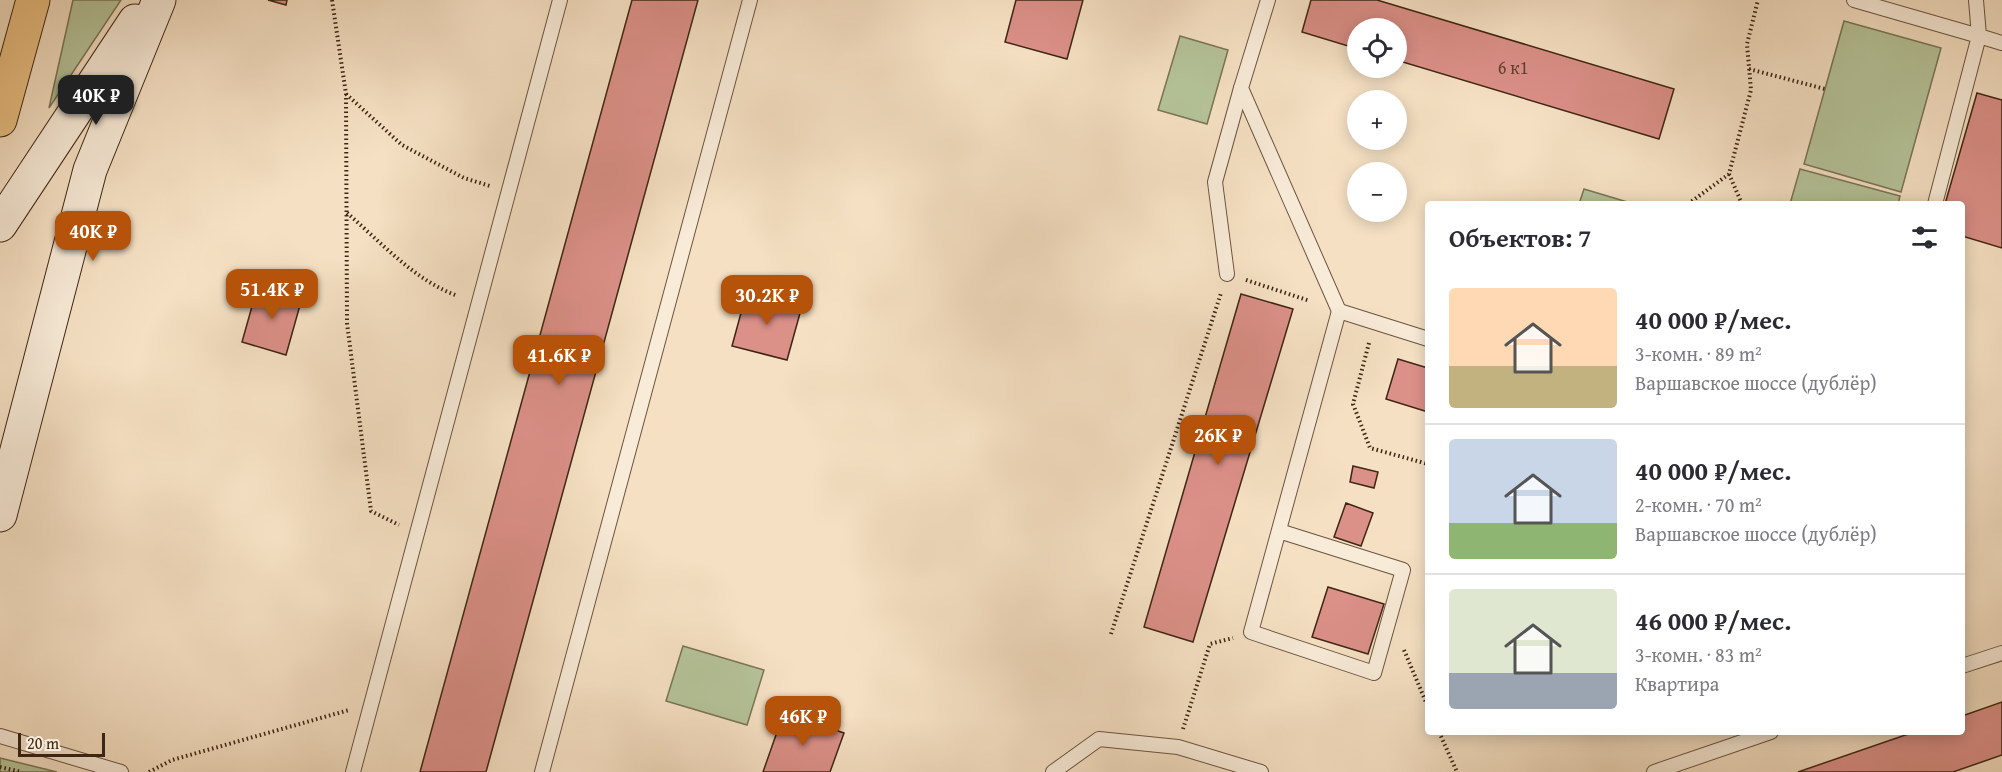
<!DOCTYPE html>
<html lang="ru">
<head>
<meta charset="utf-8">
<style>
  body { margin:0; font-family:"Gentium Book Plus",serif; background:#f7f7f7; color:#2b2b33; height:100vh; display:flex; flex-direction:column; font-size:22px; white-space:nowrap }
  * { box-sizing:border-box; margin:0 }
  p { font-size:20px; color:#7c7c81 }
  .icon { flex:none; width:33px; height:33px; fill:none; stroke:currentColor; stroke-width:2; stroke-linecap:round; stroke-linejoin:round }
  .map { position:relative; flex:1; overflow:hidden }
  .drawer { position:absolute; left:1425px; top:201px; width:540px; height:534px; display:flex; flex-direction:column; background:#fff; border-radius:6px; box-shadow:0 3px 15px #0003 }
  .drawer>* { flex:none }
  .controls { position:absolute; left:1347px; top:18px; display:grid; gap:12px }
  .controls a { display:grid; place-items:center; width:60px; height:60px; border-radius:50%; background:#fff; box-shadow:0 3px 15px #0003; font-size:30px }
  .scale { position:absolute; left:18px; bottom:15px; width:87px; box-sizing:border-box; padding-left:6px; border:3px solid #3e2614; border-top:0; font-size:16px; line-height:21px; white-space:nowrap; color:#3e2614; -webkit-text-stroke:4px #f8ebd8; paint-order:stroke }
  .price { position:absolute; translate:-50% -51px; padding:0 14px; border-radius:12px; background:#b45309; color:#fff; font-size:20px; line-height:39px; filter:drop-shadow(0 2px 3px #0008) }
  .price::after { content:''; position:absolute; left:50%; top:36px; width:18px; height:14px; margin-left:-9px; background:inherit; clip-path:polygon(0 0,100% 0,50% 100%) }
  .price.selected { background:#222; color:#fff }
  ul { padding:0; list-style:none }
  li { display:flex; align-items:center; gap:18px; height:150px; padding:0 24px }
  li+li { border-top:2px solid #e1e1e2 }
  li span { display:grid; place-items:center; flex:none; width:168px; height:120px; border-radius:6px; color:#555 }
  li>.icon { margin-inline-start:auto }
  span .icon { width:72px; height:72px; fill:#fffc; stroke-width:1 }
  li b { font-size:26px }
  h2 { display:flex; justify-content:space-between; align-items:center; height:72px; padding:0 24px; font-size:26px }
  .map>svg:first-child { display:block }
  .green { fill:#b5c399; stroke:#7a7456; stroke-width:1.5 }
  .building { fill:#db9088; stroke:#3e2614; stroke-width:1.5 }
  .lines { fill:none; stroke-linecap:round; stroke-linejoin:round }
  .lane-casing { stroke:#6c5440; stroke-width:16 }
  .secondary-casing { stroke:#3e2614; stroke-width:35 }
  .primary-casing { stroke:#3e2614; stroke-width:35 }
  .path { stroke:#3e2614; stroke-width:4; stroke-dasharray:1.5 3; stroke-linecap:butt }
  .lane { stroke:#f8ebd8; stroke-width:14 }
  .secondary { stroke:#f8ebd8; stroke-width:33 }
  .primary { stroke:#eac082; stroke-width:33 }
  .labels { text-anchor:middle; stroke-width:5; stroke-linejoin:round; paint-order:stroke }
  .number-label { font-size:18px; fill:#654031 }
</style>
</head>
<body>
<div class="map">
<svg width="2002" height="772" viewBox="0 0 2002 772">
  <rect width="100%" height="100%" fill="#f5e0c3"/>
  <filter id="stains"><feTurbulence type="fractalNoise" baseFrequency=".00333" numOctaves="4"/><feColorMatrix values="0 0 0 0 .2 0 0 0 0 .09 0 0 0 0 .02 0 0 0 .5 -.17"/></filter>
  <radialGradient id="worn" r=".72"><stop offset=".6" stop-color="#630" stop-opacity="0"/><stop offset="1" stop-color="#630" stop-opacity=".3"/></radialGradient>
  <!-- green -->
  <g class="green">
    <path d="M 73,0 L 121,0 L 49,108 Z"/>
    <path d="M 1844,21 L 1941,48 L 1901,192 L 1804,164 Z"/>
    <path d="M 1180,36 L 1228,50 L 1207,124 L 1158,110 Z"/>
    <path d="M 1800,169 L 1900,196 L 1898,204 L 1790,204 Z"/>
    <path d="M 1584,189 L 1634,204 L 1579,204 Z"/>
    <path d="M 683,646 L 764,670 L 747,725 L 666,701 Z"/>
    <path d="M 0,758 L 57,772 L 0,772 Z"/>
  </g>
  <!-- building -->
  <g class="building">
    <path d="M 268,0 L 287,0 L 286,5 Z"/>
    <path d="M 632,0 L 698,0 L 486,772 L 420,772 Z"/>
    <path d="M 1016,0 L 1083,0 L 1067,59 L 1005,42 Z"/>
    <path d="M 1311,0 L 1377,0 L 1674,89 L 1659,139 L 1396,60 L 1396,28 L 1358,28 L 1358,49 L 1302,32 Z"/>
    <path d="M 1977,93 L 2002,100 L 2002,248 L 1962,236 L 1962,204 L 1945,204 Z"/>
    <path d="M 258,285 L 302,298 L 286,355 L 242,342 Z"/>
    <path d="M 747,291 L 802,306 L 787,360 L 732,346 Z"/>
    <path d="M 1241,294 L 1293,309 L 1193,642 L 1144,627 Z"/>
    <path d="M 1398,359 L 1428,368 L 1428,412 L 1386,399 Z"/>
    <path d="M 1353,466 L 1378,472 L 1374,488 L 1350,482 Z"/>
    <path d="M 1346,503 L 1373,513 L 1361,546 L 1334,537 Z"/>
    <path d="M 1328,587 L 1384,604 L 1368,654 L 1312,637 Z"/>
    <path d="M 2002,702 L 2002,755 L 1953,772 L 1798,772 L 1914,732 L 1962,732 L 1962,716 Z"/>
    <path d="M 784,712 L 844,733 L 830,772 L 763,772 Z"/>
  </g>
  <g class="lines">
    <defs>
      <g id="lane">
        <path d="M 1268,0 L 1241,88 L 1339,311 L 1428,339"/>
        <path d="M 1854,0 L 1979,36 L 1935,204"/>
        <path d="M 1976,0 L 1979,36 L 2002,43"/>
        <path d="M 1227,274 L 1215,182 L 1241,88"/>
        <path d="M 1279,531 L 1403,570 L 1374,673 L 1251,632 L 1339,311"/>
        <path d="M 1962,666 L 2002,653"/>
        <path d="M 0,736 L 121,772"/>
        <path d="M 353,772 L 560,0"/>
        <path d="M 542,772 L 750,0"/>
        <path d="M 1053,772 L 1099,739 L 1178,747 L 1261,772"/>
        <path d="M 1654,772 L 1771,732"/>
      </g>
      <g id="secondary">
        <path d="M 0,225 L 135,21"/>
        <path d="M 0,515 L 90,170 L 159,0"/>
      </g>
      <path id="primary" d="M 0,120 L 33,0"/>
    </defs>
    <!-- lane casing -->
    <use href="#lane" class="lane-casing"/>
    <!-- secondary casing -->
    <use href="#secondary" class="secondary-casing"/>
    <!-- primary casing -->
    <use href="#primary" class="primary-casing"/>
    <!-- path -->
    <g class="path">
      <path d="M 332,0 L 346,94 L 347,323 L 371,511 L 399,525"/>
      <path d="M 1749,69 L 1825,89"/>
      <path d="M 346,94 L 402,145 L 464,178 L 490,186"/>
      <path d="M 1729,174 L 1742,204"/>
      <path d="M 1688,204 L 1729,174 L 1751,90 L 1747,44 L 1758,0"/>
      <path d="M 347,213 C 381,242 415,281 458,296"/>
      <path d="M 1246,280 L 1310,301"/>
      <path d="M 1369,343 L 1353,404 L 1370,448 L 1428,464"/>
      <path d="M 1111,634 L 1221,293"/>
      <path d="M 1404,650 L 1428,707"/>
      <path d="M 1183,729 L 1210,644 L 1233,638"/>
      <path d="M 1439,732 L 1457,772"/>
      <path d="M 0,767 L 22,772"/>
      <path d="M 149,772 L 172,760 L 349,710"/>
    </g>
    <!-- lane -->
    <use href="#lane" class="lane"/>
    <!-- secondary -->
    <use href="#secondary" class="secondary"/>
    <!-- primary -->
    <use href="#primary" class="primary"/>
  </g>
  <g class="labels">
    <!-- number labels -->
    <g class="number-label">
      <text x="1513" y="74">6 к1</text>
    </g>
  </g>
  <rect width="100%" height="100%" filter="url(#stains)"/>
  <rect width="100%" height="100%" fill="url(#worn)"/>
</svg>
<div class="controls">
<a><svg class="icon" aria-label="locate" viewBox="0 0 24 24"><circle cx="12" cy="12" r="6"/><path d="M12 2v4M12 18v4M2 12h4M18 12h4"/></svg></a>
<a>+</a>
<a>−</a>
</div>
<div class="scale">20 m</div>
<b class="price selected" style="left:96px;top:126px">40K ₽</b>
<b class="price" style="left:93px;top:262px">40K ₽</b>
<b class="price" style="left:272px;top:320px">51.4K ₽</b>
<b class="price" style="left:767px;top:326px">30.2K ₽</b>
<b class="price" style="left:559px;top:386px">41.6K ₽</b>
<b class="price" style="left:1218px;top:466px">26K ₽</b>
<b class="price" style="left:803px;top:747px">46K ₽</b>
<section class="drawer">
<h2>Объектов: 7<svg class="icon" aria-label="filters" viewBox="0 0 24 24"><path d="M4 7h16M4 17h16"/><circle cx="9" cy="7" r="2"/><circle cx="15" cy="17" r="2"/></svg></h2>
<ul>
<li><span style="background:linear-gradient(#ffd9b3 65%,#c2b280 0)"><svg class="icon" aria-label="home" viewBox="0 0 24 24"><path d="M3 11l9-7 9 7M6 9v11h12V9"/></svg></span><div><b>40 000 ₽/мес.</b><p>3-комн. · 89 m²</p><p>Варшавское шоссе (дублёр)</p></div></li>
<li><span style="background:linear-gradient(#c9d6e8 70%,#8fb573 0)"><svg class="icon" aria-label="home" viewBox="0 0 24 24"><path d="M3 11l9-7 9 7M6 9v11h12V9"/></svg></span><div><b>40 000 ₽/мес.</b><p>2-комн. · 70 m²</p><p>Варшавское шоссе (дублёр)</p></div></li>
<li><span style="background:linear-gradient(#dfe7d0 70%,#9aa5b1 0)"><svg class="icon" aria-label="home" viewBox="0 0 24 24"><path d="M3 11l9-7 9 7M6 9v11h12V9"/></svg></span><div><b>46 000 ₽/мес.</b><p>3-комн. · 83 m²</p><p>Квартира</p></div></li>
</ul>
</section>
</div>
</body>
</html>
